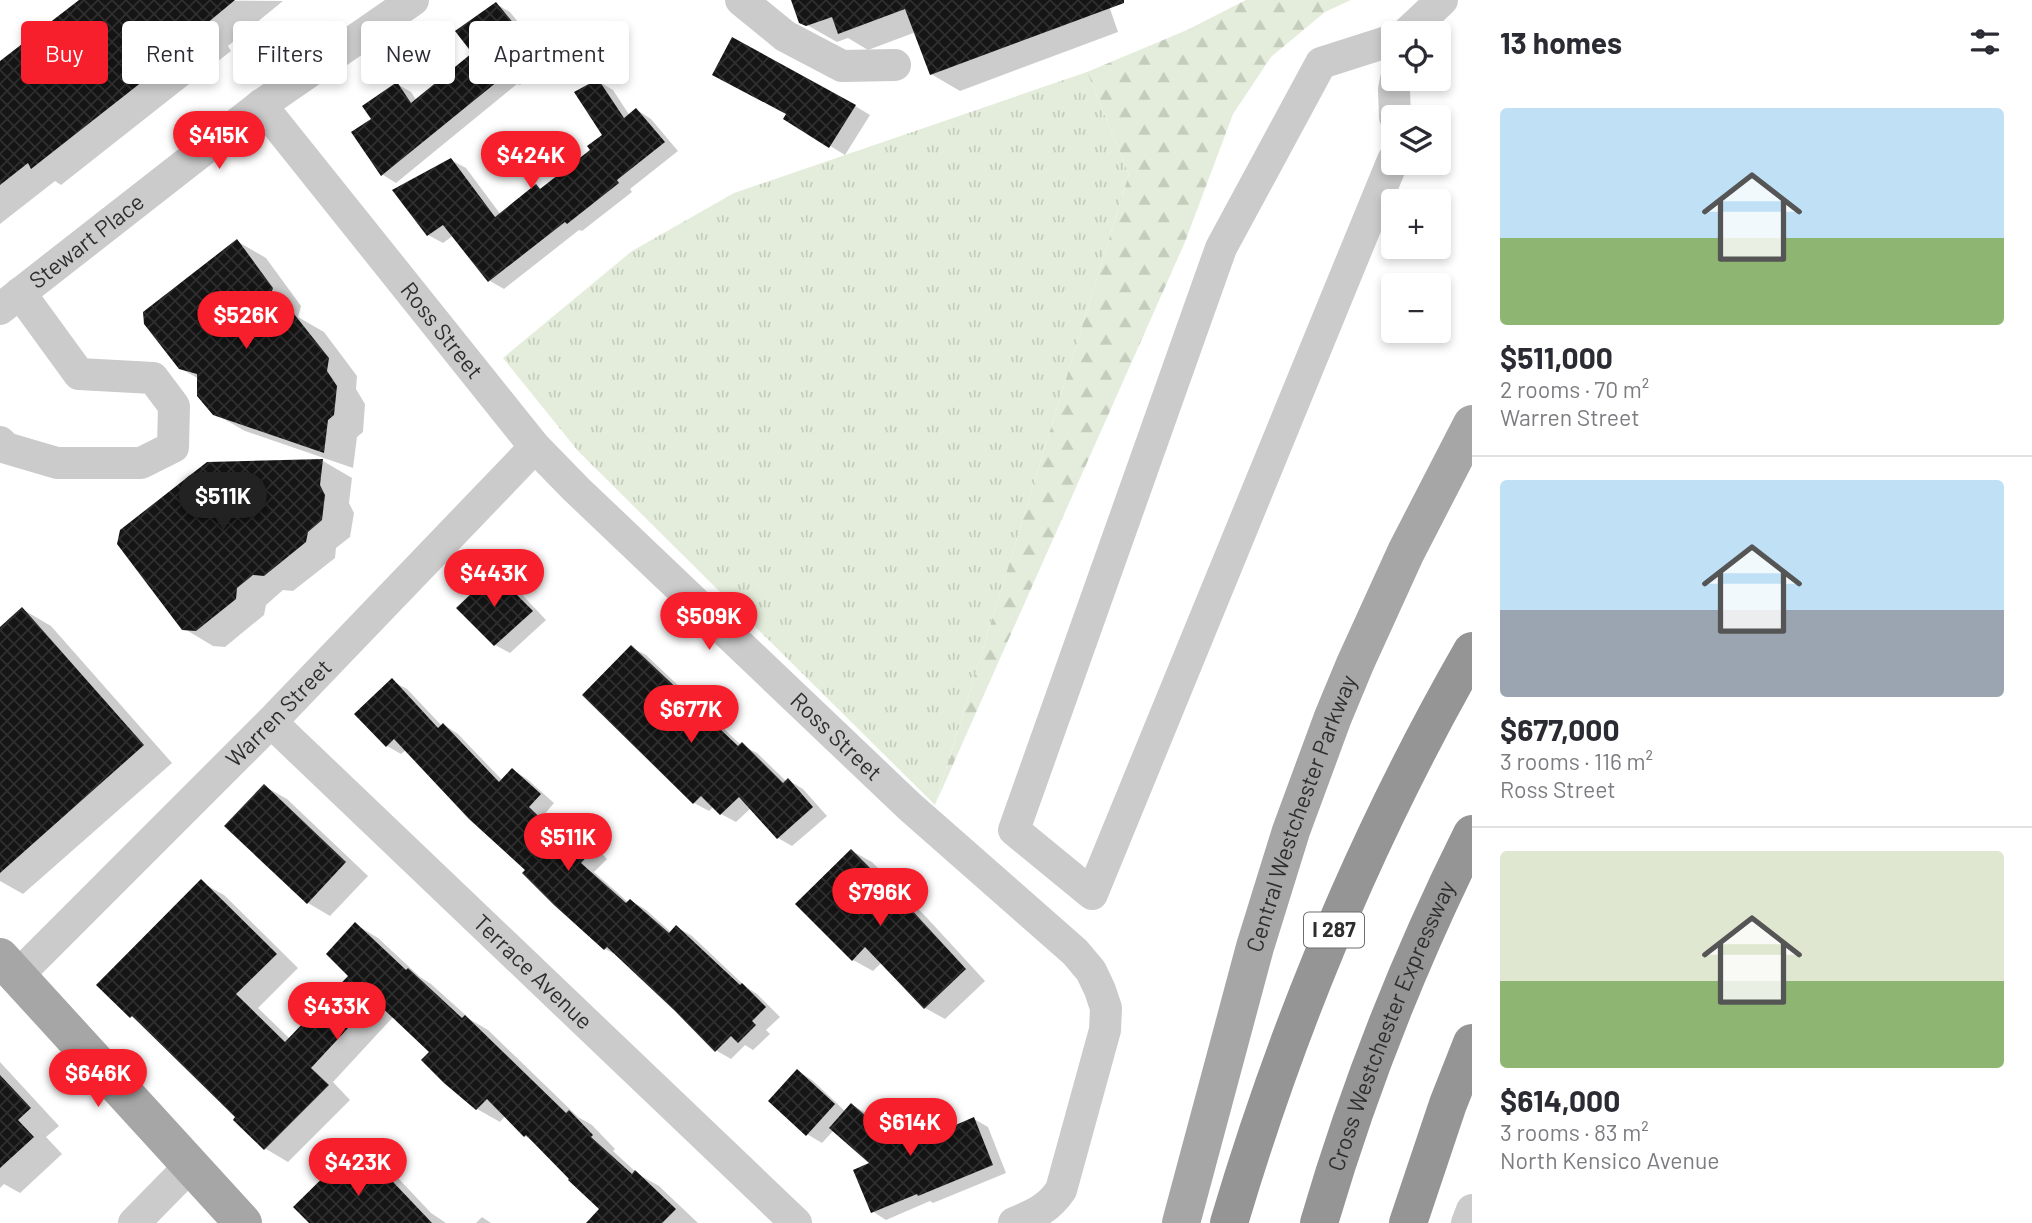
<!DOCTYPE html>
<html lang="en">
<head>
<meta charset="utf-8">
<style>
  body { margin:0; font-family:Barlow,sans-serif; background:#f7f7f7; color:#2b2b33; height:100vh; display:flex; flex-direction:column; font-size:26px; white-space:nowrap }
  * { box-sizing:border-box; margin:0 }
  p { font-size:23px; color:#7c7c81 }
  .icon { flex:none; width:38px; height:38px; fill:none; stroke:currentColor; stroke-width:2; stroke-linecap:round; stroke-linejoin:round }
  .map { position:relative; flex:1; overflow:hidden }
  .side { display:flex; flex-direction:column; background:#fff; width:560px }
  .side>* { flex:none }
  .banner { position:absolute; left:21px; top:21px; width:665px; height:63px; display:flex; gap:14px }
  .buttons { position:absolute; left:1381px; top:21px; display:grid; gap:14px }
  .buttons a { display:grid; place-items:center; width:70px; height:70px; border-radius:7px; background:#fff; box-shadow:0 4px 10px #0003; font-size:35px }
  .price { position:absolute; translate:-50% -60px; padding:0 16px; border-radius:24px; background:#f71f2b; color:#fff; font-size:23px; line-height:46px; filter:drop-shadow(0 2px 4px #0008) }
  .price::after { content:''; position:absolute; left:50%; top:42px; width:21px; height:16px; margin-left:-10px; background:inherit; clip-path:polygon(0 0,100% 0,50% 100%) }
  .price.active { background:#222; color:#fff }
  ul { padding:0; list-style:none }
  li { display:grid; align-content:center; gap:14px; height:371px; padding:0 28px }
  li+li { border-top:2px solid #e1e1e2 }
  li span { display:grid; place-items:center; height:217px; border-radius:7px; color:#555 }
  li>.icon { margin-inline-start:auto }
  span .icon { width:126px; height:126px; fill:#fffc; stroke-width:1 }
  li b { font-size:30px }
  h2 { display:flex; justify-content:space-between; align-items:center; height:84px; padding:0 28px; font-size:30px }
  .pill { padding:0 24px; border-radius:7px; background:#fff; box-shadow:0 4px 10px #0003; font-size:24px; line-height:63px }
  .pill.active { background:#f71f2b; color:#fff }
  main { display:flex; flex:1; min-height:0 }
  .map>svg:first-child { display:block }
  .grass { fill:url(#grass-tufts) }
  .forest { fill:url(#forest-firs) }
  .shadow { fill:#0003 }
  .building { fill:url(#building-cross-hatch) }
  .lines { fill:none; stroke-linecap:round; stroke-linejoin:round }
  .minor { stroke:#cbcbcb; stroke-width:32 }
  .major { stroke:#a6a6a6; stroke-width:38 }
  .highway { stroke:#959595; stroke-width:38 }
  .labels { text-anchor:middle; stroke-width:7; stroke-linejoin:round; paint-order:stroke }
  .shield { fill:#fff; stroke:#6d6d6d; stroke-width:2 }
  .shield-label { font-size:21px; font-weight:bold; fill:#2e2e2e }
  .street-label { font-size:23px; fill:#2e2e2e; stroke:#fff }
</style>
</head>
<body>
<main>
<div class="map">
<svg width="1472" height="1223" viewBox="0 0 1472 1223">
  <defs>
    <pattern id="grass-tufts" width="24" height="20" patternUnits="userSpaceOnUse" patternTransform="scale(1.75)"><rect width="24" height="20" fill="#e4eddb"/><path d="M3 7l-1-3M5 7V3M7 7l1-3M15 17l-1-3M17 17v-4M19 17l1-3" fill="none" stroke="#c4ccbc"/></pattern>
    <pattern id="forest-firs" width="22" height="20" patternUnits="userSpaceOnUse" patternTransform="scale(1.75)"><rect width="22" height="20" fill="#e4eddb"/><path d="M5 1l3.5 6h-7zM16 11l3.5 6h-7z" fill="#c4ccbc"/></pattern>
    <pattern id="building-cross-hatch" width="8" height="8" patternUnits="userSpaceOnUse" patternTransform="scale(1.75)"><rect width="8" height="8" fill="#151515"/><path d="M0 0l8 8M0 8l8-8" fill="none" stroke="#2f2f2f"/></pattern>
  </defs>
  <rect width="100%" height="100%" fill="#fff"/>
  <!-- grass -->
  <path class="grass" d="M 1087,72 L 1129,174 L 935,805 L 578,451 L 503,358 L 632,251 L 734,193 Z"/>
  <!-- forest -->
  <path class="forest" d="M 1246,0 L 1351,0 L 1325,12 L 1271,57 L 1233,114 L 1185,242 L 935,805 L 1129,174 L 1087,72 L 1187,30 Z"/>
  <!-- shadow -->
  <g class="shadow">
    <path d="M 82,0 L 283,1 L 228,46 L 231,51 L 61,185 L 55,181 L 0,224 L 0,63 Z"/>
    <path d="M 792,0 L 1107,0 L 1118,32 L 960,91 L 931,74 L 916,32 L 868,50 L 848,38 L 837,42 L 800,21 Z"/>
    <path d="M 496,4 L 510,12 L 550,61 L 520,85 L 517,84 L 396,183 L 383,175 L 354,132 L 373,119 L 397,84 L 411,92 L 417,101 L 474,53 Z"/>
    <path d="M 598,81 L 613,90 L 630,116 L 637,110 L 651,119 L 678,151 L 630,189 L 632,192 L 582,231 L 579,230 L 504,289 L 490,281 L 454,235 L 443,243 L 428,235 L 451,160 L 466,168 L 501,215 L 537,186 L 542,190 L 592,150 L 605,135 Z"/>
    <path d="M 855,106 L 870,115 L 845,155 L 786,119 L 788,114 Z"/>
    <path d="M 237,241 L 266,258 L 301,306 L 298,317 L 324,332 L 357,376 L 356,389 L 365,404 L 363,432 L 357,437 L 353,468 L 245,431 L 215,414 L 199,379 L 180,368 Z"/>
    <path d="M 323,461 L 352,478 L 349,503 L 354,513 L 350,537 L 336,548 L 335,558 L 293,591 L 283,590 L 266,605 L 264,615 L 225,647 L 213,646 L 183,628 L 208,463 Z"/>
    <path d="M 495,574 L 510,582 L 546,620 L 510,653 L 495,645 Z"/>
    <path d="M 22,609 L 51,626 L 172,763 L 23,894 L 0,881 L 0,629 Z"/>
    <path d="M 631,647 L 646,655 L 741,745 L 757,753 L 787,782 L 788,780 L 803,789 L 827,816 L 792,846 L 778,838 L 751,808 L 736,822 L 721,814 L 714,806 L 709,811 L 694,803 L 584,695 Z"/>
    <path d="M 392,681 L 407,689 L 442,726 L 444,725 L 458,734 L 503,781 L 513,770 L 527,779 L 554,803 L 543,816 L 567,840 L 575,832 L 590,841 L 607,859 L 594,872 L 629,903 L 631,901 L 645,909 L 672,933 L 677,927 L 692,936 L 746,987 L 757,994 L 780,1017 L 766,1030 L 770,1034 L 753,1050 L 745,1045 L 731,1059 L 717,1051 L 677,1009 L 620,957 L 605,949 L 406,750 L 401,754 L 387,746 Z"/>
    <path d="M 264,786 L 287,799 L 368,876 L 330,916 L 308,903 Z"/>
    <path d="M 852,851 L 872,862 L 928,919 L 985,981 L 945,1019 L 925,1008 L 882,962 L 873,971 L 853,960 Z"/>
    <path d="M 201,882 L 224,895 L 298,968 L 258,1008 L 290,1039 L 351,976 L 355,924 L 378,938 L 420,977 L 431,984 L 471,1020 L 488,1030 L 578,1117 L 592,1125 L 615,1149 L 613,1151 L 638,1174 L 659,1186 L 698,1223 L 588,1223 L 601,1209 L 535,1142 L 525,1136 L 505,1116 L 500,1122 L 477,1109 L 431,1051 L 394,1016 L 333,1082 L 350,1100 L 288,1162 L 266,1149 L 235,1120 L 238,1117 L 141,1022 L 131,1016 Z"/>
    <path d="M 0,1062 L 59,1126 L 46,1137 L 62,1154 L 20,1193 L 4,1184 L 0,1188 Z"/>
    <path d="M 798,1071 L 812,1080 L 846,1112 L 852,1105 L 866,1113 L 895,1140 L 923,1129 L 935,1135 L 974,1119 L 988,1127 L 1006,1173 L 933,1203 L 930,1201 L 886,1220 L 872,1211 L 872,1164 L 834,1130 L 822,1143 L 807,1134 Z"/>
    <path d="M 349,1154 L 372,1168 L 375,1165 L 398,1178 L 431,1213 L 446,1223 L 312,1223 Z"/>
    <path d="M 482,1217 L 491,1223 L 476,1223 Z"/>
  </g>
  <!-- building -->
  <g class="building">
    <path d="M 79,0 L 235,0 L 200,29 L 203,34 L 31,169 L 28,163 L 0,185 L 0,61 Z"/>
    <path d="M 791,0 L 1124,0 L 1124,3 L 930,75 L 905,9 L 838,34 L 832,17 L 806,26 L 799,23 Z"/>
    <path d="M 496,2 L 538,53 L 505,79 L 503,77 L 381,176 L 351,132 L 371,119 L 362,106 L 397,82 L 411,103 L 472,53 L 455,31 Z"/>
    <path d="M 732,37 L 856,105 L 829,148 L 783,119 L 786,114 L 712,75 Z"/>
    <path d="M 598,79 L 624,118 L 636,108 L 665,142 L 617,180 L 619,183 L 567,224 L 565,222 L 488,282 L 443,225 L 427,236 L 392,190 L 451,158 L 495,217 L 536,184 L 540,189 L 590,150 L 587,146 L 602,135 L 574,92 Z"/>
    <path d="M 237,239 L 273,288 L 262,322 L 294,314 L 329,358 L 327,371 L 337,386 L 334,415 L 328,420 L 324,453 L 213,415 L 197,396 L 197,374 L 179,369 L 144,324 L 143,312 Z"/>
    <path d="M 323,459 L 320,485 L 325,495 L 322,520 L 308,532 L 306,542 L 264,576 L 253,575 L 237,588 L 236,599 L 196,631 L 182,630 L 117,544 L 120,530 L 207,462 Z"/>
    <path d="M 494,572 L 533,611 L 494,646 L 456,608 Z"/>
    <path d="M 22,607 L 144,745 L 0,873 L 0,627 Z"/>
    <path d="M 631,645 L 738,746 L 742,742 L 783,783 L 788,778 L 813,807 L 777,839 L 739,797 L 720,815 L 701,796 L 693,804 L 582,695 Z"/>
    <path d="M 392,678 L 438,728 L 443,723 L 499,782 L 512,768 L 541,794 L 529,807 L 564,841 L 575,830 L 594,849 L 581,863 L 626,903 L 630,899 L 669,933 L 676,925 L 740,985 L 742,983 L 766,1007 L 752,1021 L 756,1025 L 738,1043 L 731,1036 L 715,1052 L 675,1011 L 607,947 L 604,950 L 554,905 L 522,873 L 525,870 L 469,819 L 394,739 L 386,747 L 354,714 Z"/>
    <path d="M 264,784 L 346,862 L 307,904 L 224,826 Z"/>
    <path d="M 851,849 L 908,906 L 966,969 L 924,1009 L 865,947 L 852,961 L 795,904 Z"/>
    <path d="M 201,879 L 277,954 L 236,994 L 285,1042 L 348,976 L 326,954 L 355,922 L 406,970 L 408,968 L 462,1018 L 465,1015 L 566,1113 L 569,1110 L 593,1135 L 591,1137 L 632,1174 L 635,1170 L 676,1209 L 662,1223 L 586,1223 L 599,1209 L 568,1180 L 569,1179 L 526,1135 L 524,1137 L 487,1099 L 476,1110 L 444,1083 L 421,1060 L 429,1052 L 374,1000 L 311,1068 L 329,1085 L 264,1150 L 233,1120 L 235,1117 L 132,1016 L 130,1018 L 96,985 Z"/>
    <path d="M 797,1069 L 835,1104 L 806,1136 L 768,1101 Z"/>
    <path d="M 0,1075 L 31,1108 L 18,1120 L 34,1137 L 0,1168 Z"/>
    <path d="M 851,1103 L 892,1139 L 923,1127 L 928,1137 L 974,1117 L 993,1165 L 918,1196 L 917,1194 L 871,1213 L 853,1170 L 869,1163 L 829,1128 Z"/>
    <path d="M 349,1152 L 367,1170 L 375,1163 L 432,1223 L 309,1223 L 293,1207 Z"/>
  </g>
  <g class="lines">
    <!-- minor -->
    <g class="minor">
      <path d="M 741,0 L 785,36 L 842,66 L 895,65"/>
      <path d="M 1407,33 L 1442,0"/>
      <path d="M 1393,40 L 1321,63 L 1221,248 L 1014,830 L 1092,894 L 1393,160"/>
      <path id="s1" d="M 261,105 L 535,447 L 576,489 L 909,806 L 1075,952 L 1091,971 L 1100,990 L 1106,1008 L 1105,1030 L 1061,1190 C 1048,1209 1035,1214 1014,1223"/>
      <path d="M 1395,117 L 1394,90 L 1396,79"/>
      <path id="s2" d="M 0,309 L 261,105 L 413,0"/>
      <path d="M 0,442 L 6,448 L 57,463 L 141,463 L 173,447 L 174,406 L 153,378 L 79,374 L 20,293"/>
      <path id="s3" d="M 271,722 L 796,1223"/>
      <path id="s4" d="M 17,976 L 271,722 L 535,447"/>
      <path d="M 134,1223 L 190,1166"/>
      <path d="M 1467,1223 L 1472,1210"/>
    </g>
    <!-- major -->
    <g class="major">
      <path d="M 0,957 L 243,1223"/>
      <path id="s5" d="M 1181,1223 L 1255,947 L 1291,831 L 1333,717 L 1355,664 L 1406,552 L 1472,424"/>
    </g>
    <!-- highway -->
    <g class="highway">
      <path d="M 1229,1223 C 1288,1024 1368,832 1472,651"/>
      <path id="s6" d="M 1319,1223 C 1358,1090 1410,958 1472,834"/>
      <path d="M 1408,1223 L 1448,1104 L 1472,1043"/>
    </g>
  </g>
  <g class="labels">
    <!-- shield labels -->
    <rect class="shield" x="1304" y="912.5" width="60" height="35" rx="5"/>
    <g class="shield-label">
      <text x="1334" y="937">I 287</text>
    </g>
    <!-- street labels -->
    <g class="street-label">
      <text dy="8" stroke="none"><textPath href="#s2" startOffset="110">Stewart Place</textPath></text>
      <text dy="8" stroke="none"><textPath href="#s1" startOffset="289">Ross Street</textPath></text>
      <text dy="8" stroke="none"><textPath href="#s4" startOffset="371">Warren Street</textPath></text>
      <text dy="8" stroke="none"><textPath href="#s1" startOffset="856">Ross Street</textPath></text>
      <text dy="8" stroke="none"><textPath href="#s5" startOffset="427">Central Westchester Parkway</textPath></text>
      <text dy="8" stroke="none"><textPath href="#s3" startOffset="362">Terrace Avenue</textPath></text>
      <text dy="8" stroke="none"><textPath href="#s6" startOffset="210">Cross Westchester Expressway</textPath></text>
    </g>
  </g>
</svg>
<div class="buttons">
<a><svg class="icon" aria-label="locate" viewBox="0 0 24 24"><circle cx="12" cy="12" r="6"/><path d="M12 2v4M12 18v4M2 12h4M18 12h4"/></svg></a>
<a><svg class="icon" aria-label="layers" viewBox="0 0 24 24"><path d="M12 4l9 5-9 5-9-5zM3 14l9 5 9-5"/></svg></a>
<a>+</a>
<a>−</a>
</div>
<b class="price" style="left:219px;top:171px">$415K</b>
<b class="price" style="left:531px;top:191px">$424K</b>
<b class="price" style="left:246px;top:351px">$526K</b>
<b class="price active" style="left:223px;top:532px">$511K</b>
<b class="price" style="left:494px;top:609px">$443K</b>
<b class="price" style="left:709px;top:652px">$509K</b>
<b class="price" style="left:691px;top:745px">$677K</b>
<b class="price" style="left:568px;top:873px">$511K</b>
<b class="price" style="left:880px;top:928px">$796K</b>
<b class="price" style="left:337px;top:1042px">$433K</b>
<b class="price" style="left:98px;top:1109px">$646K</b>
<b class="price" style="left:910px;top:1158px">$614K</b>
<b class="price" style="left:358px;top:1198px">$423K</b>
<div class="banner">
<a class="pill active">Buy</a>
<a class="pill">Rent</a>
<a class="pill">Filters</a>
<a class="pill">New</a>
<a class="pill">Apartment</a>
</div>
</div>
<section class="side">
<h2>13 homes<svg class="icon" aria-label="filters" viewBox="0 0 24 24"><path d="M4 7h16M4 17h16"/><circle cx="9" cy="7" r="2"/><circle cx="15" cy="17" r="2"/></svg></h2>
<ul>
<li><span style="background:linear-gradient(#bfe0f5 60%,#8fb573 0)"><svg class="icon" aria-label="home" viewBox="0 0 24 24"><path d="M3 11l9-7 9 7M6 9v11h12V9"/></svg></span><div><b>$511,000</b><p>2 rooms · 70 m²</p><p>Warren Street</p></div></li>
<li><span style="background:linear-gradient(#bfe0f5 60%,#9aa5b1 0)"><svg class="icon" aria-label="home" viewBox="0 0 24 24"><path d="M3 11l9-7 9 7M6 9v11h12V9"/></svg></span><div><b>$677,000</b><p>3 rooms · 116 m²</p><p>Ross Street</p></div></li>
<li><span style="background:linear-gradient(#dfe7d0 60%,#8fb573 0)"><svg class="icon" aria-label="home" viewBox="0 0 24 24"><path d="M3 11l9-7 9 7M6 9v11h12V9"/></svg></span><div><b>$614,000</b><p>3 rooms · 83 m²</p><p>North Kensico Avenue</p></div></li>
</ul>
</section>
</main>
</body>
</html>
